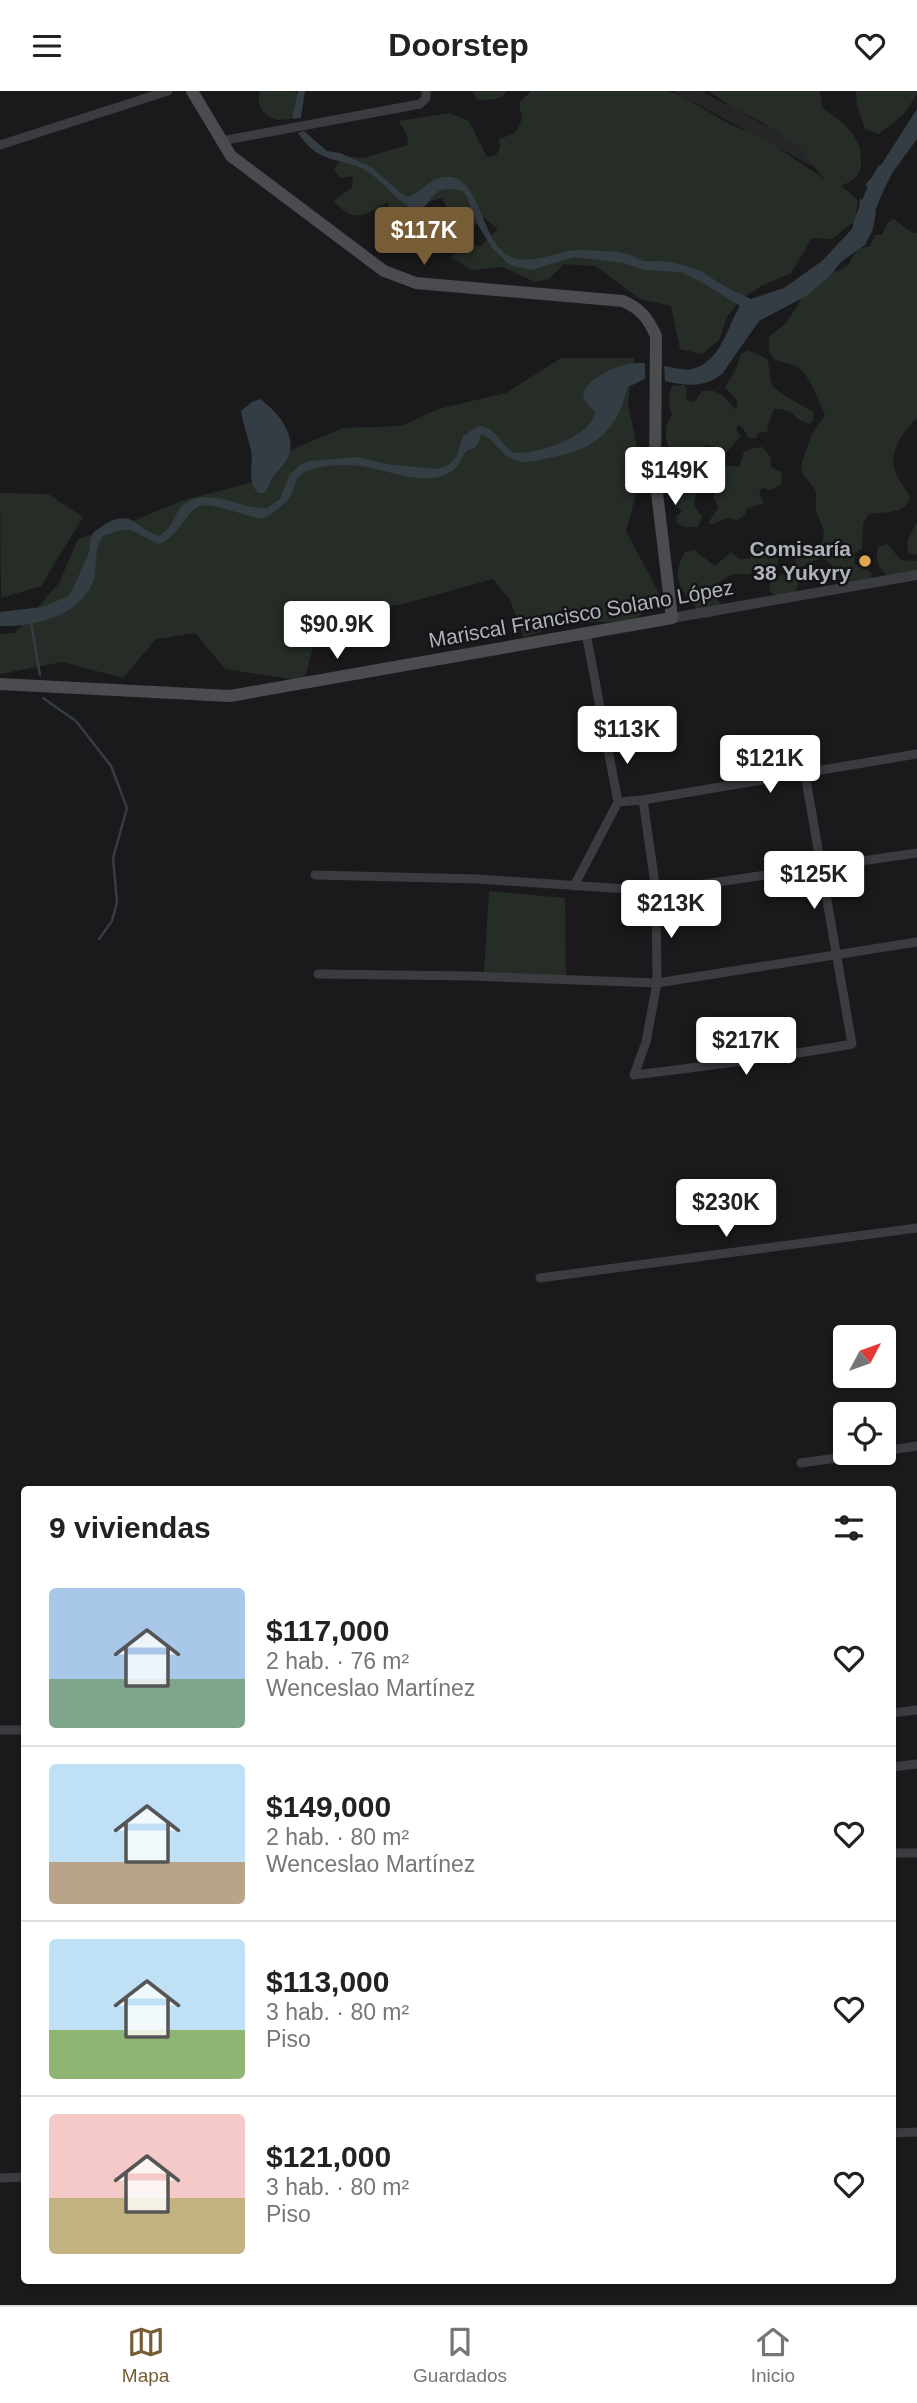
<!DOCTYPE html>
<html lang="es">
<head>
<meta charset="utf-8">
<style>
  body { margin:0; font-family:Helvetica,sans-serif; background:#f6f6f6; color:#222; height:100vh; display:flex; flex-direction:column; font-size:26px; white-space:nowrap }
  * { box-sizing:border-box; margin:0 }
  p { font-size:23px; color:#767676 }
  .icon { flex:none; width:38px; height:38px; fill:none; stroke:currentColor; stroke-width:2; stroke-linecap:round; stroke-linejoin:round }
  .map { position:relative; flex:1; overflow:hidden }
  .sheet { position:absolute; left:21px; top:1395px; width:875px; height:798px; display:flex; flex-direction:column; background:#fff; border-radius:7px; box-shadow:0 2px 5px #0004 }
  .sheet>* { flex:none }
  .needle { width:46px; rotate:49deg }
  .buttons { position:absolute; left:833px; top:1234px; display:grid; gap:14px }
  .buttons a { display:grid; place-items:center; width:63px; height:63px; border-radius:7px; background:#fff; box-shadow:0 2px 5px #0004; font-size:35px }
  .price { position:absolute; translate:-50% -60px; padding:0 16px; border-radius:7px; background:#fff; color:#222; font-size:23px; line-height:46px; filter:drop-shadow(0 2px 4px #0008) }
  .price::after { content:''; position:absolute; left:50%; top:42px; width:21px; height:16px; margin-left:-10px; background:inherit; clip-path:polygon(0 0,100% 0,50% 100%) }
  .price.current { background:#775d36; color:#fff }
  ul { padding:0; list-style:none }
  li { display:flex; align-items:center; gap:21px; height:175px; padding:0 28px }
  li+li { border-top:2px solid #e0e0e0 }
  li span { display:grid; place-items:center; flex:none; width:196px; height:140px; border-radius:7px; color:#555 }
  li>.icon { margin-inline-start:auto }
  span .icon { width:84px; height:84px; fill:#fffc; stroke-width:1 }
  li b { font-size:30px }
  h2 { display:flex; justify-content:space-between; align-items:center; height:84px; padding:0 28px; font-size:30px }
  header { display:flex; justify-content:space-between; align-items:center; height:91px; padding:0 28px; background:#fff; font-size:32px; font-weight:700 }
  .tabs { display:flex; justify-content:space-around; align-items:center; height:98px; border-top:2px solid #e0e0e0; background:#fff; font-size:19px; color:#767676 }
  .tabs a { display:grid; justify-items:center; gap:4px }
  .tabs .current { color:#775d36 }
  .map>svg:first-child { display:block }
  .built { fill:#262629 }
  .green { fill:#262d27 }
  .water { fill:#353d44 }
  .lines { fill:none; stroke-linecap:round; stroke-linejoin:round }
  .stream { stroke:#353d44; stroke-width:2.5 }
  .river { stroke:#353d44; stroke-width:16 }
  .minor { stroke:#3b3c40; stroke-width:9 }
  .tertiary { stroke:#3b3c40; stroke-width:10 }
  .secondary { stroke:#4a4c50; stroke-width:12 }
  .poi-dot { fill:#dea64f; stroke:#151517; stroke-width:2.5 }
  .labels { text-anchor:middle; stroke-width:5; stroke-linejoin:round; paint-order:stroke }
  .poi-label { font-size:21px; font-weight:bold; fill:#aeb2ba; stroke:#151517; text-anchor:end }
  .street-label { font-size:21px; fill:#aeb2ba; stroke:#151517 }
</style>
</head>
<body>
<header><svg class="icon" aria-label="menu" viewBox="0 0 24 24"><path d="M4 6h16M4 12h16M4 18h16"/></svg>Doorstep<svg class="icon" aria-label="heart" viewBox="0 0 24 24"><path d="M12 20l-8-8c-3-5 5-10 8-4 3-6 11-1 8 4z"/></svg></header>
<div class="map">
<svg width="917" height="2214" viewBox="0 0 917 2214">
  <rect width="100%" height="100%" fill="#1a1a1c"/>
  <!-- built -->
  <path class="built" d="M 673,0 L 701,0 L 835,72 L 827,83 Z"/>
  <!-- green -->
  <g class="green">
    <path d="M 260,0 L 295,0 L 299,7 L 296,24 C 278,37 253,22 260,0 Z"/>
    <path d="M 472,0 L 507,0 C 501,10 487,9 477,9 Z"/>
    <path d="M 531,0 L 668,0 L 682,5 L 731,34 L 762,46 L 824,88 L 799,55 L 753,26 L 734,18 L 709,0 L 820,0 L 822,16 C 841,31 860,41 861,67 C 862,84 856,88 841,95 L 858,109 L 855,130 L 832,148 L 812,147 L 791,182 L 761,195 L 740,209 L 727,226 L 719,249 L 702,263 L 680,258 L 671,215 L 640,208 L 595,175 L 564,173 L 549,188 L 535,191 L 503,176 L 472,179 L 451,166 L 462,155 L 481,155 L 498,138 L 483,126 L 466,144 L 446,143 L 451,125 L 442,107 L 420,113 L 418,132 L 409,143 L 391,135 L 388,111 C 362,125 357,133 333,110 L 352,97 L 353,85 L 340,87 L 334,79 L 343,65 L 363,67 L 408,54 L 407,44 L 399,30 L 449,22 L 469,30 L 487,66 L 496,64 L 500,57 L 499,48 L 515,42 L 522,28 L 519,12 Z"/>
    <path d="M 856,0 L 917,0 L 917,3 L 903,24 L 879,43 L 865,38 L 857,14 Z"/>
    <path d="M 894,128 L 911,141 L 917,142 L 917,328 C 903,338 888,363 895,381 C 899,390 905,398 910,405 C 905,425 885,420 869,423 L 863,432 L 862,458 L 855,462 L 854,472 C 859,478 866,476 872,482 L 871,487 C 834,503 844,476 821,467 L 797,478 L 794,464 L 823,451 L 824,441 L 816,419 L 816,400 L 803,383 L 801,375 L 811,345 L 825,324 C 818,309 812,289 800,278 C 787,267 765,278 769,246 L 786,232 L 799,212 L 802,203 L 828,181 L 838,180 L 848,174 L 858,158 L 870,155 L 875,144 L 882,144 L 887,132 Z"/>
    <path d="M 748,259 L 767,268 C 770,276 769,282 771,291 C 774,302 804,315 814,321 L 813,329 L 809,333 C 793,328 794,317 774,318 L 767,336 L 769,340 L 758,342 L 756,347 L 749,347 L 743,337 L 738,334 L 736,339 L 741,345 L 724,364 L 714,365 L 710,355 L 706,354 L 698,360 L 698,366 L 689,384 L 696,404 L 694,415 L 702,426 L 698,436 L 684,436 L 677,432 L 676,426 L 682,420 L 673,412 L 675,408 L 670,398 L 674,386 C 670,378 674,371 671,363 C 666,349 662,337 672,324 C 669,313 667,306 672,295 L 683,294 L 687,297 L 686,307 L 690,311 L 696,309 L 701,301 C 718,295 725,308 736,319 L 738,311 L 725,296 L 735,280 L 741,263 Z"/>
    <path d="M 561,267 L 634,267 L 628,312 L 642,381 L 626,440 L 661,506 L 633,531 L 571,531 L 524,546 L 510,509 L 493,488 L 403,513 L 321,525 L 304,590 L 225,578 L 195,542 L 156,548 L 123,587 L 62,571 L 0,583 L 0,543 L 15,542 L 59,492 L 78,448 L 128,432 L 184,409 L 250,392 L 286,361 L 343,337 L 401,335 L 438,318 L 506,302 Z"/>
    <path d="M 763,356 L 770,366 L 771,376 L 782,381 L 781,393 L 771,399 L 762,397 L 759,402 L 764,412 L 747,418 L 745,424 L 737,429 L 727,427 L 714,433 L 708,432 L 719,416 L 713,406 C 720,391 707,385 725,374 L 739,376 L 744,361 L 754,357 Z"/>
    <path d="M 0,402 L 48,403 L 83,426 L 41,495 L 1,507 Z"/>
    <path d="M 917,432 L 917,463 L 916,464 L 909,462 C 904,449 911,442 917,432 Z"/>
    <path d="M 773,451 L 780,458 L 777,476 L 758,475 L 749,484 C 734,480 723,485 715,498 L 720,514 L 717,525 L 706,527 C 688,507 668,493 684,462 L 694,459 L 715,475 L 731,461 L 739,468 L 750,468 L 752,459 L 759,452 Z"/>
    <path d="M 887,453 L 901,469 L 917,470 L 917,481 L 896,491 C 883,482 873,473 878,456 Z"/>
    <path d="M 782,483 L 799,490 L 795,502 L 784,510 L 769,500 L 770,492 Z"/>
    <path d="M 489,800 L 565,807 L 566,890 L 484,881 Z"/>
  </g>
  <!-- water -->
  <g class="water">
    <path d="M 298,0 L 305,0 L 301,27 L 292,28 Z"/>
    <path d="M 917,18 L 917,48 L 887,89 L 880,105 L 865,94 L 878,79 Z"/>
    <path d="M 304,40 L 327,60 L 340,62 L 371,76 L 402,103 L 408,106 C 422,101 429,88 444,86 C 483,80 479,160 517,168 C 538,172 560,159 580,159 C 596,160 613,159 628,163 C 633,165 638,168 643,170 C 648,171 653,170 658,170 C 671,170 688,175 700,180 C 706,182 712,188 718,191 C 728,198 740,203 751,208 L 784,197 L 822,170 L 852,138 L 859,119 L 860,107 L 876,120 L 873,138 L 865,154 L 842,170 L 829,186 L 806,205 L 759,230 L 722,283 C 704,297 686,295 665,290 L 664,275 C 672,276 684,280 692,278 C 721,271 727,236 740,215 L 703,192 L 681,181 L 644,179 L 624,172 L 574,166 L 531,179 L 510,174 L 492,157 L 472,124 L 468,107 L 463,100 C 423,90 438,119 413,118 C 397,110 385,93 370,82 C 343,64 321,77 298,42 Z"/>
    <path d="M 645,272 L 645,288 L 628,296 C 625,303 624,310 621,317 C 606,351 582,361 548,367 C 535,370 523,374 510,367 C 500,361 492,347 481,343 C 479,348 479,354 474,357 C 467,362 472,354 465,362 C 460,367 460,374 453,379 C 427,399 388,378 360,375 C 345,373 326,374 312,378 C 291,384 298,398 287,410 C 283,415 267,426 262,428 C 247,426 213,411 200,415 C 188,418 178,446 159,453 L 131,439 L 120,439 L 103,445 C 92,459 99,478 92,493 C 78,526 31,536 0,535 L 0,521 L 42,516 L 69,505 C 76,492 82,477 88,464 C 91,456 89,449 93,442 C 98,437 102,436 107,432 C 132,419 135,436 158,445 C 175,438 173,420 186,412 C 210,396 242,419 267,417 L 280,408 L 290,383 L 300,374 L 310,370 L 357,366 L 386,373 L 436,378 L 449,374 L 457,365 L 463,345 L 478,335 C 496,336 500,353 514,362 C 537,363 591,347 595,321 C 592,317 586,313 584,308 C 579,292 611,278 623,274 C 630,272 638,272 645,272 Z"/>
    <path d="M 260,308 C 278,321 300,346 286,370 C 283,375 279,378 275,383 C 271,389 269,396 264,402 L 258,402 C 246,389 254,374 251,359 C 248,346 243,333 241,320 L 252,311 Z"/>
  </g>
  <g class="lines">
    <!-- stream -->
    <g class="stream">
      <path d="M 31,532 L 40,584"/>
      <path d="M 43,607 L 76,630 L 111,675 L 127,717 L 113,767 L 117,811 L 112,830 L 99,848"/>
    </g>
    <!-- river -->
    <path class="river" d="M 861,133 C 869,115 874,98 884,81"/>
    <!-- minor -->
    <g class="minor">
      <path d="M 221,50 L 420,13 L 426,7 L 426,0"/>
      <path d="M 0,54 L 168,0"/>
      <path d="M 643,709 L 656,800 L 657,892 L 646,951 L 634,984 C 708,975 780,966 852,953 L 805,683"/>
      <path d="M 618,711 L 643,709 L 917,663"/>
      <path d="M 315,784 L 478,788 L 656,800 L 917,762"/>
      <path d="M 574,795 L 618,711 L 586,542"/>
      <path d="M 318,883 L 471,885 L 657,892 L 917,851"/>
      <path d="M 540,1187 L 917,1137"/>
      <path d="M 884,1360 L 917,1355"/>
      <path d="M 801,1372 L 873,1362"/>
      <path d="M 892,1622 L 917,1619"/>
      <path d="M 0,1639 L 24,1639"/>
      <path d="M 892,1676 L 917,1673"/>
      <path d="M 892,1762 L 917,1762"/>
      <path d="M 892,2042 L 917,2041"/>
      <path d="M 0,2087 L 24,2086"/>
    </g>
    <!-- tertiary -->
    <path class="tertiary" d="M 672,527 L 917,484"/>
    <!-- secondary -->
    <path class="secondary" d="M 0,593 L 230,605 L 672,527 L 655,385 L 656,245 C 648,227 641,218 623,210 L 416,192 L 384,180 L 231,65 L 192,0"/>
  </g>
  <!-- markers -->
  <circle class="poi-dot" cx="865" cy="470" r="7"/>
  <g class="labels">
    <!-- poi labels -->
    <g class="poi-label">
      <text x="851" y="465">Comisaría<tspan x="851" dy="24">38 Yukyry</tspan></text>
    </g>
    <!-- street labels -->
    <g class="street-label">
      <text transform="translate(581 523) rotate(-10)" y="7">Mariscal Francisco Solano López</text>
    </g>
  </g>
</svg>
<div class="buttons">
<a><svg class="needle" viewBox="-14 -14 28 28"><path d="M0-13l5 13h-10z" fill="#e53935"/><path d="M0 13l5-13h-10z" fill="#767676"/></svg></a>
<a><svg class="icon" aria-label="locate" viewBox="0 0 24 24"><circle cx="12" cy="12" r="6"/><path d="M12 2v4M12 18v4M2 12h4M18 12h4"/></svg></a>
</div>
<b class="price current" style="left:424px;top:176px">$117K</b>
<b class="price" style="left:675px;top:416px">$149K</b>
<b class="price" style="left:337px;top:570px">$90.9K</b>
<b class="price" style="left:627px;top:675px">$113K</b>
<b class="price" style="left:770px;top:704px">$121K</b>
<b class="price" style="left:814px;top:820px">$125K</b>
<b class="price" style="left:671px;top:849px">$213K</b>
<b class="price" style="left:746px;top:986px">$217K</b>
<b class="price" style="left:726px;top:1148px">$230K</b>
<section class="sheet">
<h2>9 viviendas<svg class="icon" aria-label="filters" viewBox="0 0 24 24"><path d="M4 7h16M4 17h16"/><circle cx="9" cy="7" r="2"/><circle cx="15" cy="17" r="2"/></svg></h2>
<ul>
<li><span style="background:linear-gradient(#a9c7e8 65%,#7fa58c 0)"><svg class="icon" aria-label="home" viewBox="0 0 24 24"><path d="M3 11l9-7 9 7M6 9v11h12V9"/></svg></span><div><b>$117,000</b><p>2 hab. · 76 m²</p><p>Wenceslao Martínez</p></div><svg class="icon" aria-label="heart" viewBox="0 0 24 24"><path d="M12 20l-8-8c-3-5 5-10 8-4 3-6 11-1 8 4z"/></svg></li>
<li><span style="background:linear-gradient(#bfe0f5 70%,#b9a48a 0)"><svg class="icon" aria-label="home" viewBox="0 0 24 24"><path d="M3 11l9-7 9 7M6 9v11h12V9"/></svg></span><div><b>$149,000</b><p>2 hab. · 80 m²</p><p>Wenceslao Martínez</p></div><svg class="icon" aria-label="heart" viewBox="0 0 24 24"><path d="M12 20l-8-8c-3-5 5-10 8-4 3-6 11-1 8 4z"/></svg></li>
<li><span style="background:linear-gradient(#bfe0f5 65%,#8fb573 0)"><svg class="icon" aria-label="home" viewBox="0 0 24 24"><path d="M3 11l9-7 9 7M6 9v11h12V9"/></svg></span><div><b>$113,000</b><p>3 hab. · 80 m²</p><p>Piso</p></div><svg class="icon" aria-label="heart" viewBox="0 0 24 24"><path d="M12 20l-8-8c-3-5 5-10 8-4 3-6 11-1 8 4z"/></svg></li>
<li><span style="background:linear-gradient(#f6c9c9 60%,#c2b280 0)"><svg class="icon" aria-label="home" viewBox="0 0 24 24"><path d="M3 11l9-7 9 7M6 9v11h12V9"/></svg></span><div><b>$121,000</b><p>3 hab. · 80 m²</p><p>Piso</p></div><svg class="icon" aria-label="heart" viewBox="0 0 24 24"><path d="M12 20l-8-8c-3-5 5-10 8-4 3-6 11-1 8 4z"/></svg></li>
</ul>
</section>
</div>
<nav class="tabs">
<a class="current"><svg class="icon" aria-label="map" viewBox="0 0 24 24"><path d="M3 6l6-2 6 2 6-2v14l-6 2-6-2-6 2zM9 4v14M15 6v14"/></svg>Mapa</a>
<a><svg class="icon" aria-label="saved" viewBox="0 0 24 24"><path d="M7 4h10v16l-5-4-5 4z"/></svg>Guardados</a>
<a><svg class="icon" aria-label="home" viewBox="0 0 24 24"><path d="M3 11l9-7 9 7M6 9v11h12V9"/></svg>Inicio</a>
</nav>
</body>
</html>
